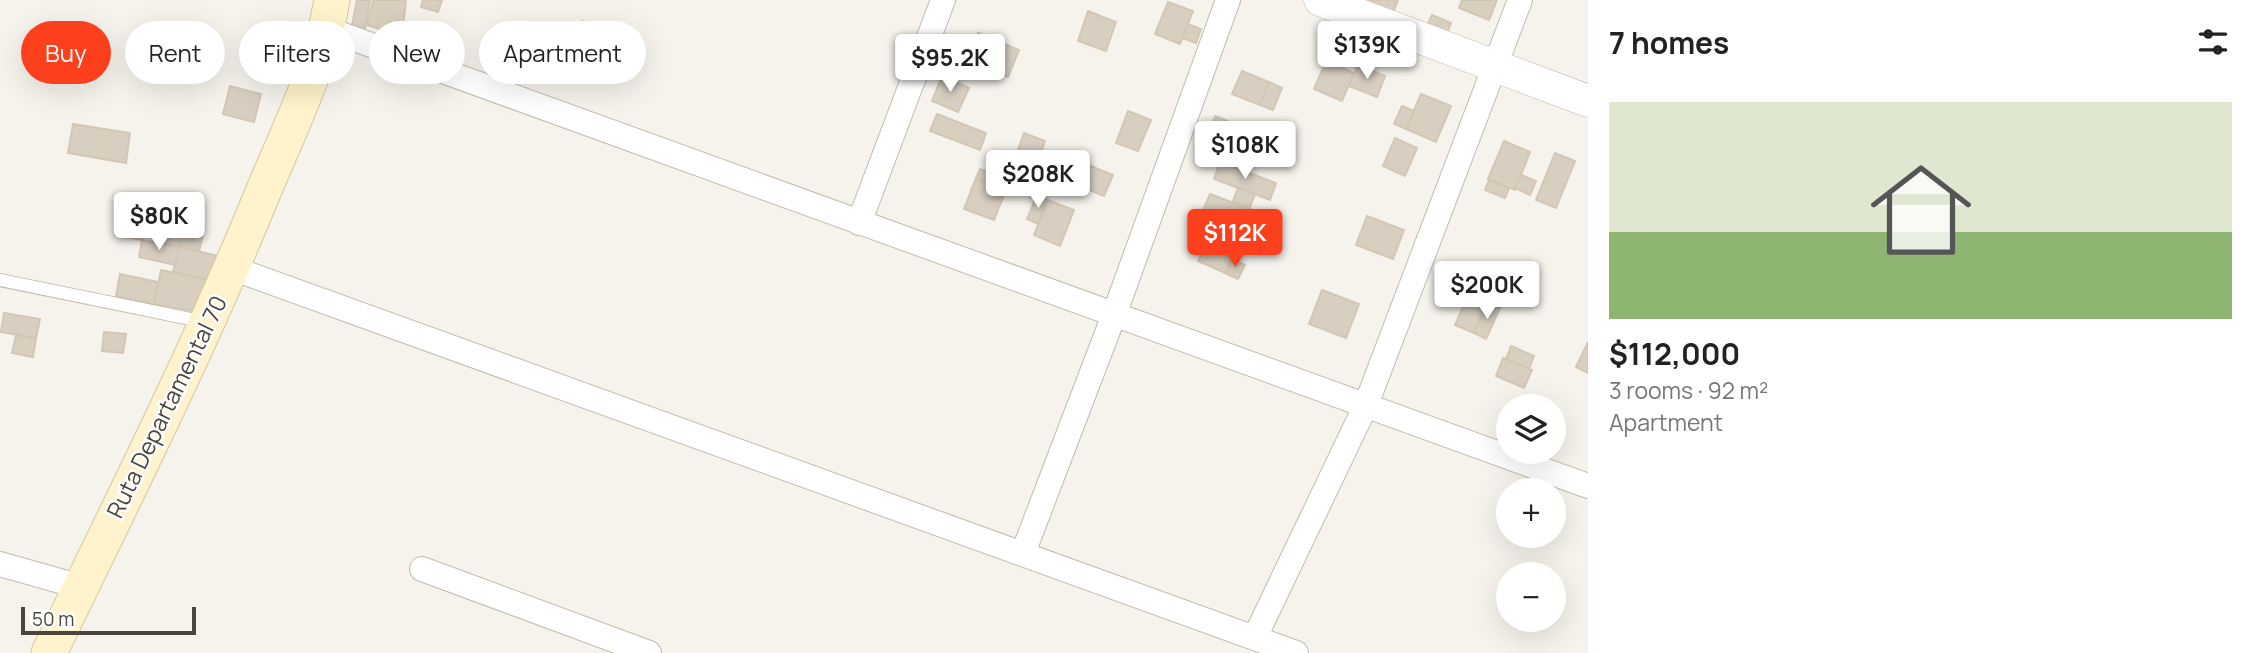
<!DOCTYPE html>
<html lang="en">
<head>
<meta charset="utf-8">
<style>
  body { margin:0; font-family:Manrope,sans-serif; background:#f6f6f6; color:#222; height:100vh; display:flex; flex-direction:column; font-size:26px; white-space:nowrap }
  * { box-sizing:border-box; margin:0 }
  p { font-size:23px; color:#767676 }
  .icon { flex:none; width:38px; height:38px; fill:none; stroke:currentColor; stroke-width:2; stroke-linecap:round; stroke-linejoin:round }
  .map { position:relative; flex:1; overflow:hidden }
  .drawer { display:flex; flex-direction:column; background:#fff; width:665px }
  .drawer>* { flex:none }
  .top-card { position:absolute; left:21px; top:21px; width:665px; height:63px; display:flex; gap:14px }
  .controls { position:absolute; left:1496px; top:394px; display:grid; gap:14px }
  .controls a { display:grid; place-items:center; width:70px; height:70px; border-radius:50%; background:#fff; box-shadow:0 7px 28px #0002; font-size:35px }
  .scale { position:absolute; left:21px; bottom:18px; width:175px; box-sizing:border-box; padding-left:7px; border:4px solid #4b4439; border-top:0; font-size:19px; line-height:24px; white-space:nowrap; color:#4b4439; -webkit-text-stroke:5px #fff; paint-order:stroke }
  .price { position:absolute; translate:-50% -60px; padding:0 16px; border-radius:7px; background:#fff; color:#222; font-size:23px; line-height:46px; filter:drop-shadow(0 2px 4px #0008) }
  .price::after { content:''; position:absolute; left:50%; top:42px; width:21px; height:16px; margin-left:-10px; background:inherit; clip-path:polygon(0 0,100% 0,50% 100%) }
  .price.active { background:#fc3f1d; color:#fff }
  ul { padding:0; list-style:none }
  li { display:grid; align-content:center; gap:14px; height:371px; padding:0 21px }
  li+li { border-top:2px solid #e0e0e0 }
  li span { display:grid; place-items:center; height:217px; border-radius:0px; color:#555 }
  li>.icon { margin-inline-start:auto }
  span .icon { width:126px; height:126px; fill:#fffc; stroke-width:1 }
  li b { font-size:30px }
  h2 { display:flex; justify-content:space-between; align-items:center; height:84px; padding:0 21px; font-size:30px }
  .tag { padding:0 24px; border-radius:32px; background:#fff; box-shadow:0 7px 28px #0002; font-size:24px; line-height:63px }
  .tag.active { background:#fc3f1d; color:#fff }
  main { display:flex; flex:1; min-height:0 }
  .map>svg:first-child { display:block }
  .building { fill:#d8cfc1; stroke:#d3c7b4; stroke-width:2 }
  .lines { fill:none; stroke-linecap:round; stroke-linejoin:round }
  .service-casing { stroke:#c2bbae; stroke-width:14 }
  .minor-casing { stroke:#c2bbae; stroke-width:26 }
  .tertiary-casing { stroke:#c2bbae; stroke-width:33 }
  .secondary-casing { stroke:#d6c79b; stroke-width:37 }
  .service { stroke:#fff; stroke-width:12 }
  .minor { stroke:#fff; stroke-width:24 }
  .tertiary { stroke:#fff; stroke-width:32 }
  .secondary { stroke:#fff3cd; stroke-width:35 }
  .labels { text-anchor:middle; stroke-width:5; stroke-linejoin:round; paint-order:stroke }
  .street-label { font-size:23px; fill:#4b4439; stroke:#fff }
</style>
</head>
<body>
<main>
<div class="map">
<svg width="1588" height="653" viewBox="0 0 1588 653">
  <rect width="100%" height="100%" fill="#f6f3ec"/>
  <!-- building -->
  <g class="building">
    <path d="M 357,0 L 370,0 L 365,28 L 352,26 Z"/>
    <path d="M 373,0 L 406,0 L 402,36 L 367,25 Z"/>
    <path d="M 423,0 L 442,0 L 438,12 L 421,7 Z"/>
    <path d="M 1366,0 L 1398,0 L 1391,18 L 1363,8 Z"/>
    <path d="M 1462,0 L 1497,0 L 1489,20 L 1459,8 Z"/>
    <path d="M 1168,2 L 1193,11 L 1180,44 L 1155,34 Z"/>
    <path d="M 1088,11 L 1116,22 L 1106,51 L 1078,41 Z"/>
    <path d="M 1432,15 L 1451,23 L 1446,36 L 1426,28 Z"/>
    <path d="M 582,21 L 611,31 L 605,46 L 576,36 Z"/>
    <path d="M 1188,24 L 1201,29 L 1196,43 L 1182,38 Z"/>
    <path d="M 978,33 L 1019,50 L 1008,77 L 966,60 Z"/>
    <path d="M 1326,61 L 1354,73 L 1342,101 L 1314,89 Z"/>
    <path d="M 1358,65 L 1385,76 L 1377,97 L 1349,86 Z"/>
    <path d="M 1242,71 L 1269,82 L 1260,105 L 1232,94 Z"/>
    <path d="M 942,76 L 969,88 L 958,112 L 932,101 Z"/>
    <path d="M 1269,82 L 1282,88 L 1273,110 L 1260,105 Z"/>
    <path d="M 230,86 L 261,94 L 254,122 L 223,114 Z"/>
    <path d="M 1421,94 L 1451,106 L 1436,142 L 1406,129 Z"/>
    <path d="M 1402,106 L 1414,111 L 1406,129 L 1394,124 Z"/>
    <path d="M 1128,111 L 1151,120 L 1138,151 L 1116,143 Z"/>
    <path d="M 937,114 L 986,133 L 980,150 L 930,131 Z"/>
    <path d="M 1215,116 L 1262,135 L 1253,159 L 1206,140 Z"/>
    <path d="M 73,124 L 130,133 L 126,163 L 68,153 Z"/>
    <path d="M 1024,133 L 1045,141 L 1036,166 L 1015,158 Z"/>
    <path d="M 1395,138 L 1417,148 L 1405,176 L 1383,166 Z"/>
    <path d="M 1504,141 L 1530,152 L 1515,190 L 1488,179 Z"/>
    <path d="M 1555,153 L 1575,161 L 1556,208 L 1536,200 Z"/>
    <path d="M 1081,162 L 1113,175 L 1104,196 L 1072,183 Z"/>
    <path d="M 1220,162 L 1276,183 L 1270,200 L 1214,179 Z"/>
    <path d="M 980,169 L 993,174 L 989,183 L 976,178 Z"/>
    <path d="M 1521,175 L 1536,181 L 1530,195 L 1515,188 Z"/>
    <path d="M 976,178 L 1006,190 L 994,220 L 964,209 Z"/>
    <path d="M 1489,180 L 1509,188 L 1505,198 L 1485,190 Z"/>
    <path d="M 1238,188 L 1255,194 L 1250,207 L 1233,201 Z"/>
    <path d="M 1210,194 L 1268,216 L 1260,236 L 1202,213 Z"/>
    <path d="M 1037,195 L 1048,200 L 1038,224 L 1027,219 Z"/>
    <path d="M 1048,200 L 1074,210 L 1060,246 L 1034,235 Z"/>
    <path d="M 163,203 L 188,209 L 179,247 L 154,241 Z"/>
    <path d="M 1367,216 L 1404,230 L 1393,259 L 1356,245 Z"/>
    <path d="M 117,222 L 145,227 L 142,240 L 115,235 Z"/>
    <path d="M 184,225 L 204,230 L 199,252 L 179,247 Z"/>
    <path d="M 1210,234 L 1237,246 L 1225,273 L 1198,261 Z"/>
    <path d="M 142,240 L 179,247 L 176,265 L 139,257 Z"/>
    <path d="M 179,247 L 223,257 L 214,281 L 173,272 Z"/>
    <path d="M 1232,259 L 1245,265 L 1238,279 L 1225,273 Z"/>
    <path d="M 161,270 L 214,281 L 204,313 L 154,304 Z"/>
    <path d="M 120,274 L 158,282 L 154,304 L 116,296 Z"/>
    <path d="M 1471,289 L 1490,297 L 1474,333 L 1455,325 Z"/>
    <path d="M 1322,290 L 1359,304 L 1346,338 L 1309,324 Z"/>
    <path d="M 1487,303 L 1500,308 L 1486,339 L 1474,333 Z"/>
    <path d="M 4,313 L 40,319 L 36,338 L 1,332 Z"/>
    <path d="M 104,332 L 126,334 L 123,353 L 102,351 Z"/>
    <path d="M 16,335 L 36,338 L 33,357 L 12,353 Z"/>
    <path d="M 1588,342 L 1588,373 L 1576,367 Z"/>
    <path d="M 1511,346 L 1534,356 L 1529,369 L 1506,359 Z"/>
    <path d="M 1503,358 L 1532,370 L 1524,388 L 1496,376 Z"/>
  </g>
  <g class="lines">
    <defs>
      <path id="service" d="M 0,280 L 205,322"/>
      <g id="minor">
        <path d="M 327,29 L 1588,486"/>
        <path d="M 859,223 L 943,0"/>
        <path d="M 232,268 L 1296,653"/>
        <path d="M 1023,553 L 1114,315 L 1228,0"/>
        <path d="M 0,564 L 81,587"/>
        <path d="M 422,569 L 649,653"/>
        <path d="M 1255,637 L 1366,405 L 1520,0"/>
      </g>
      <path id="tertiary" d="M 1320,0 L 1588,101"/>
      <path id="secondary" d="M 49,653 C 123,500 200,347 264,190 C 290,128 321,66 332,0"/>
    </defs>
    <!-- service casing -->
    <use href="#service" class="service-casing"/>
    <!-- minor casing -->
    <use href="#minor" class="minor-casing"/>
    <!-- tertiary casing -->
    <use href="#tertiary" class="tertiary-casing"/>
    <!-- secondary casing -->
    <use href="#secondary" class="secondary-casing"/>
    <!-- service -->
    <use href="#service" class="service"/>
    <!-- minor -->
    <use href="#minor" class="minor"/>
    <!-- tertiary -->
    <use href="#tertiary" class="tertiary"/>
    <!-- secondary -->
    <use href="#secondary" class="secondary"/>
  </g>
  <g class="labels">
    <!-- street labels -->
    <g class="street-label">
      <text transform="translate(167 407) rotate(-64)" y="8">Ruta Departamental 70</text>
    </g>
  </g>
</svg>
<div class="controls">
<a><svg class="icon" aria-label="layers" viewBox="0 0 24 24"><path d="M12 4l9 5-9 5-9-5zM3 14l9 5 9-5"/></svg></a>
<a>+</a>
<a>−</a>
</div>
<div class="scale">50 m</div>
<b class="price" style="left:1367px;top:81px">$139K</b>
<b class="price" style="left:950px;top:94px">$95.2K</b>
<b class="price" style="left:1245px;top:181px">$108K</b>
<b class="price" style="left:1038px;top:210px">$208K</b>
<b class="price" style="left:159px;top:252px">$80K</b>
<b class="price active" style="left:1235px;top:269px">$112K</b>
<b class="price" style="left:1487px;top:321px">$200K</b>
<div class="top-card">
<a class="tag active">Buy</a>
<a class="tag">Rent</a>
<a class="tag">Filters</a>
<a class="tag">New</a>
<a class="tag">Apartment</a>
</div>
</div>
<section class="drawer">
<h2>7 homes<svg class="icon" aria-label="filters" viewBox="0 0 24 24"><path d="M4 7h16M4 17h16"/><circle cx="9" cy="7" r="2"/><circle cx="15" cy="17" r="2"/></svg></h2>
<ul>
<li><span style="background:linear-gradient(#dfe7d0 60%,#8fb573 0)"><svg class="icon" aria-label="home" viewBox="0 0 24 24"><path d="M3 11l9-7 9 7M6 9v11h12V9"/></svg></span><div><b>$112,000</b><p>3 rooms · 92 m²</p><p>Apartment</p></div></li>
</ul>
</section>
</main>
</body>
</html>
